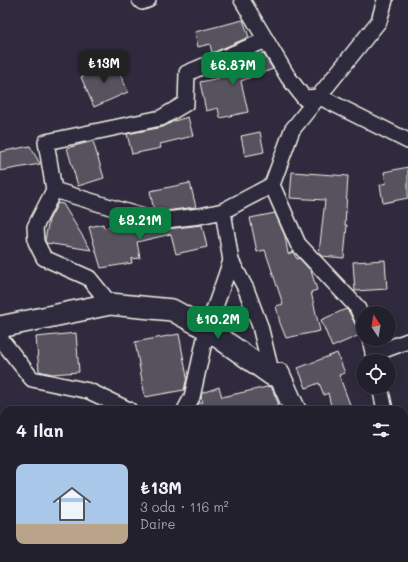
<!DOCTYPE html>
<html lang="tr">
<head>
<meta charset="utf-8">
<style>
  body { margin:0; font-family:Mali,sans-serif; background:#2b2836; color:#f1f3f6; height:100vh; display:flex; flex-direction:column; font-size:15px; white-space:nowrap }
  * { box-sizing:border-box; margin:0 }
  p { font-size:13px; color:#a3a3aa }
  .icon { flex:none; width:22px; height:22px; fill:none; stroke:currentColor; stroke-width:2; stroke-linecap:round; stroke-linejoin:round }
  .map { position:relative; flex:1; overflow:hidden }
  .side { position:absolute; left:0px; top:406px; width:408px; height:156px; display:flex; flex-direction:column; background:#23202e; border-radius:12px 12px 0 0; box-shadow:0 2px 10px #0003,0 0 0 1px #403e4a }
  .side>* { flex:none }
  .needle { width:26px; rotate:348deg }
  .controls { position:absolute; left:356px; top:306px; display:grid; gap:8px }
  .controls a { display:grid; place-items:center; width:40px; height:40px; border-radius:50%; background:#23202e; box-shadow:0 2px 10px #0003,0 0 0 1px #403e4a; font-size:20px }
  .price { position:absolute; translate:-50% -34px; padding:0 9px; border-radius:8px; background:#0b8043; color:#fff; font-size:13px; line-height:26px; filter:drop-shadow(0 1px 2px #0008) }
  .price::after { content:''; position:absolute; left:50%; top:24px; width:12px; height:9px; margin-left:-6px; background:inherit; clip-path:polygon(0 0,100% 0,50% 100%) }
  .price.selected { background:#222; color:#fff }
  ul { padding:0; list-style:none }
  li { display:flex; align-items:center; gap:12px; height:100px; padding:0 16px }
  li+li { border-top:1px solid #403e4a }
  li span { display:grid; place-items:center; flex:none; width:112px; height:80px; border-radius:8px; color:#555 }
  li>.icon { margin-inline-start:auto }
  span .icon { width:48px; height:48px; fill:#fffc; stroke-width:1 }
  li b { font-size:17px }
  h2 { display:flex; justify-content:space-between; align-items:center; height:48px; padding:0 16px; font-size:17px }
  .map>svg:first-child { display:block }
  .building { fill:#56525f; stroke:#f4f1e8 }
  .lines { fill:none; stroke-linecap:round; stroke-linejoin:round }
  .street-casing { stroke:#f4f1e8; stroke-width:18 }
  .secondary-casing { stroke:#f4f1e8; stroke-width:24 }
  .street { stroke:#2f2a3d; stroke-width:15 }
  .secondary { stroke:#2f2a3d; stroke-width:21 }
</style>
</head>
<body>
<div class="map">
<svg width="408" height="562" viewBox="0 0 408 562">
  <rect width="100%" height="100%" fill="#2f2a3d"/>
  <filter id="ink" filterUnits="userSpaceOnUse"><feTurbulence type="fractalNoise" baseFrequency=".025" numOctaves="2"/><feDisplacementMap in="SourceGraphic" scale="8" xChannelSelector="R" yChannelSelector="G"/><feConvolveMatrix kernelMatrix="1 2 1 2 8 2 1 2 1" color-interpolation-filters="sRGB"/></filter>
  <g filter="url(#ink)">
    <!-- building -->
    <g class="building">
      <path d="M 243,20 L 249,37 L 212,53 L 210,44 L 198,47 L 195,32 Z"/>
      <path d="M 263,53 L 273,69 L 241,81 L 248,112 L 220,118 L 218,108 L 206,111 L 200,82 L 219,78 L 217,70 L 253,55 L 254,57 Z"/>
      <path d="M 115,62 L 128,92 L 94,107 L 81,77 Z"/>
      <path d="M 188,117 L 193,136 L 160,144 L 161,148 L 132,154 L 127,134 L 163,127 L 174,121 Z"/>
      <path d="M 260,132 L 264,152 L 245,156 L 241,136 Z"/>
      <path d="M 93,141 L 104,178 L 78,186 L 67,148 Z"/>
      <path d="M 30,146 L 40,164 L 0,171 L 0,152 Z"/>
      <path d="M 408,167 L 408,198 L 383,203 L 380,185 L 386,183 L 384,172 Z"/>
      <path d="M 292,172 L 348,176 L 345,225 L 347,225 L 344,258 L 321,256 L 319,253 L 325,200 L 290,198 Z"/>
      <path d="M 190,183 L 196,207 L 158,212 L 154,211 L 150,191 Z"/>
      <path d="M 58,203 L 63,204 L 91,250 L 46,243 L 45,240 L 49,220 Z"/>
      <path d="M 275,213 L 285,236 L 288,254 L 293,252 L 297,259 L 299,258 L 311,271 L 317,290 L 311,292 L 320,331 L 286,338 L 280,323 L 276,306 L 283,304 L 265,250 L 257,252 L 250,218 Z"/>
      <path d="M 132,223 L 158,230 L 202,225 L 207,247 L 176,254 L 171,234 L 137,242 L 140,258 L 131,259 L 132,263 L 101,268 L 89,227 L 103,224 L 104,228 Z"/>
      <path d="M 385,260 L 387,289 L 355,291 L 353,262 Z"/>
      <path d="M 346,309 L 349,312 L 355,324 L 359,328 L 362,334 L 332,347 L 321,320 Z"/>
      <path d="M 76,333 L 79,372 L 52,374 L 39,371 L 36,337 Z"/>
      <path d="M 179,334 L 187,377 L 184,390 L 145,397 L 135,342 Z"/>
      <path d="M 337,353 L 345,373 L 339,375 L 352,410 L 332,410 L 328,393 L 324,395 L 319,383 L 306,388 L 298,368 Z"/>
      <path d="M 271,386 L 279,405 L 255,410 L 195,410 L 199,403 L 203,402 L 201,397 L 202,393 L 219,387 L 222,397 Z"/>
    </g>
    <g class="lines">
      <defs>
        <g id="street">
          <path d="M 140,0 L 142,2 L 148,0"/>
          <path d="M 242,0 L 288,77 L 304,98 L 320,97 L 408,141"/>
          <path d="M 266,40 L 187,73 L 186,103 L 161,118 L 46,142 L 54,190 L 157,221 L 200,216 L 223,211 L 272,185"/>
          <path d="M 54,190 L 35,227 L 36,242 L 44,258 L 89,278 L 110,304"/>
          <path d="M 223,211 L 231,261 L 246,289 L 260,326 L 272,375"/>
          <path d="M 363,320 L 357,307 L 298,244 L 272,185 L 292,130 L 379,21 L 385,0"/>
          <path d="M 0,338 L 32,379 L 89,391 L 129,410"/>
          <path d="M 370,339 L 375,361"/>
          <path d="M 373,354 L 408,341"/>
          <path d="M 380,387 L 385,410"/>
          <path d="M 185,410 L 192,397 L 207,329 L 221,290 L 231,261"/>
          <path d="M 404,482 L 408,484"/>
          <path d="M 158,562 L 158,558"/>
        </g>
        <g id="secondary">
          <path d="M 0,327 L 110,304 L 172,310 L 207,329 L 272,375 L 279,374 L 295,410"/>
          <path d="M 382,558 L 382,562"/>
        </g>
      </defs>
      <!-- street casing -->
      <use href="#street" class="street-casing"/>
      <!-- secondary casing -->
      <use href="#secondary" class="secondary-casing"/>
      <!-- street -->
      <use href="#street" class="street"/>
      <!-- secondary -->
      <use href="#secondary" class="secondary"/>
    </g>
  </g>
</svg>
<div class="controls">
<a><svg class="needle" viewBox="-14 -14 28 28"><path d="M0-13l5 13h-10z" fill="#e53935"/><path d="M0 13l5-13h-10z" fill="#a3a3aa"/></svg></a>
<a><svg class="icon" aria-label="locate" viewBox="0 0 24 24"><circle cx="12" cy="12" r="6"/><path d="M12 2v4M12 18v4M2 12h4M18 12h4"/></svg></a>
</div>
<b class="price selected" style="left:104px;top:84px">₺13M</b>
<b class="price" style="left:233px;top:86px">₺6.87M</b>
<b class="price" style="left:140px;top:241px">₺9.21M</b>
<b class="price" style="left:218px;top:340px">₺10.2M</b>
<section class="side">
<h2>4 ilan<svg class="icon" aria-label="filters" viewBox="0 0 24 24"><path d="M4 7h16M4 17h16"/><circle cx="9" cy="7" r="2"/><circle cx="15" cy="17" r="2"/></svg></h2>
<ul>
<li><span style="background:linear-gradient(#a9c7e8 75%,#b9a48a 0)"><svg class="icon" aria-label="home" viewBox="0 0 24 24"><path d="M3 11l9-7 9 7M6 9v11h12V9"/></svg></span><div><b>₺13M</b><p>3 oda · 116 m²</p><p>Daire</p></div></li>
</ul>
</section>
</div>
</body>
</html>
